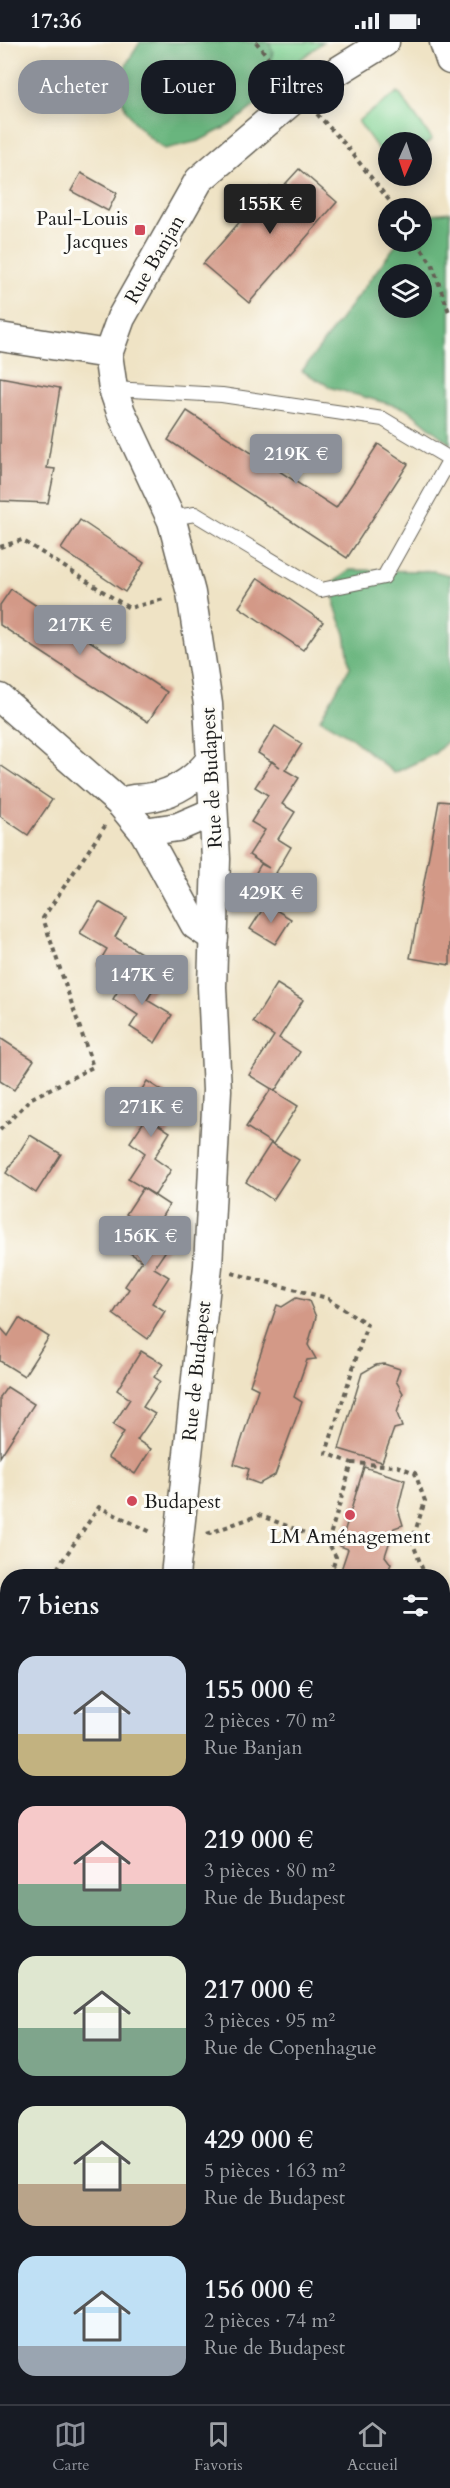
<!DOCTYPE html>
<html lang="fr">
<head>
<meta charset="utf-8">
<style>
  body { margin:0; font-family:Cardo,serif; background:#242831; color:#f1f3f6; height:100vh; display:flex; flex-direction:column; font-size:22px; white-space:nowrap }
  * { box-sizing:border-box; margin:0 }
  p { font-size:20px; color:#9ea1a6 }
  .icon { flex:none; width:33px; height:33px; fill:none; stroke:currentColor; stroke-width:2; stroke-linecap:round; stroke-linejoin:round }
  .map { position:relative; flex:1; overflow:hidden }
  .sheet { position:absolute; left:0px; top:1527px; width:450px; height:836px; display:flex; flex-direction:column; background:#171b24; border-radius:24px 24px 0 0; box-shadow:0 3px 15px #0003 }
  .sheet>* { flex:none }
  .top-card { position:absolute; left:18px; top:18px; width:414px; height:54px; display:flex; gap:12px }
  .needle { width:39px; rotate:183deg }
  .fabs { position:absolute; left:378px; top:90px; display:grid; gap:12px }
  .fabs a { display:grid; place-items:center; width:54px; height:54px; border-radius:50%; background:#171b24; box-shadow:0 3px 15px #0003; font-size:30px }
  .price { position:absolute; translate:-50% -51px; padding:0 14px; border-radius:6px; background:#8c9099; color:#fff; font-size:20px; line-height:39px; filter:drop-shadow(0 2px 3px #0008) }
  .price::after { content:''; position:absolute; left:50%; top:36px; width:18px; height:14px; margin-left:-9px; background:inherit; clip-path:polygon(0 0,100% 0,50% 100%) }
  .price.on { background:#222; color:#fff }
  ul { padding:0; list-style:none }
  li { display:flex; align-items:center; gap:18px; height:150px; padding:0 18px }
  li span { display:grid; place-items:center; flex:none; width:168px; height:120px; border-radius:18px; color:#555 }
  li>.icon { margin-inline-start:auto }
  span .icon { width:72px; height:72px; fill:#fffc; stroke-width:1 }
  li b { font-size:26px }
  h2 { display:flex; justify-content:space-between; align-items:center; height:72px; padding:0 18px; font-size:26px }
  .tag { padding:0 21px; border-radius:24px; background:#171b24; box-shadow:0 3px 15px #0003; font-size:21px; line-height:54px }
  .tag.on { background:#8c9099; color:#fff }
  .status { display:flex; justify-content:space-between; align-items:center; height:42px; padding:0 30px; background:#171b24; direction:ltr }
  .status svg { height:16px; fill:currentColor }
  .dock { display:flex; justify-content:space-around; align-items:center; height:84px; border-top:2px solid #363941; background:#171b24; font-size:16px; color:#9ea1a6 }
  .dock a { display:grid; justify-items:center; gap:3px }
  .dock .on { color:#8c9099 }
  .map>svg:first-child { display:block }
  .green { fill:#82d394; stroke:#4f7858; stroke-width:1.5 }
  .forest { fill:#69b57e; stroke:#42684d; stroke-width:1.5; fill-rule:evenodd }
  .building { fill:#d39987 }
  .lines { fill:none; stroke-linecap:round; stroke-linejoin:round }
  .lane-casing { stroke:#666257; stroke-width:16 }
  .street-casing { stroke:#666257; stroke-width:31 }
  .path { stroke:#666257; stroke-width:4; stroke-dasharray:4.5 4.5; stroke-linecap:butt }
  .lane { stroke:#fff; stroke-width:14 }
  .street { stroke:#fff; stroke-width:28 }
  .poi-dot { fill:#d1495b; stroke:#fdfcf7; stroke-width:2 }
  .labels { text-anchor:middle; stroke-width:6; stroke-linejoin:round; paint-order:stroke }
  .poi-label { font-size:20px; fill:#1c1c1c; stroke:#fdfcf7; text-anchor:end }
  .street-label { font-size:20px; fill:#1c1c1c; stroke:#fdfcf7 }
</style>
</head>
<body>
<div class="status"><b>17:36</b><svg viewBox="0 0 49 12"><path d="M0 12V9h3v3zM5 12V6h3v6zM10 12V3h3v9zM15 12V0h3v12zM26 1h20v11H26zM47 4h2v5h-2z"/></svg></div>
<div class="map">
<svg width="450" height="2362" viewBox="0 0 450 2362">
  <rect width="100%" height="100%" fill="#fdfcf7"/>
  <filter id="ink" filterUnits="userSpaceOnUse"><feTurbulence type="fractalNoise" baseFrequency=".0167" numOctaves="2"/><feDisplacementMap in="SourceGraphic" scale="12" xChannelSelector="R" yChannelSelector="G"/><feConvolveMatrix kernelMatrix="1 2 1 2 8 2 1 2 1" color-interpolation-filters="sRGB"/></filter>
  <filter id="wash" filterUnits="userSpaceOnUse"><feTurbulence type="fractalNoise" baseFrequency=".008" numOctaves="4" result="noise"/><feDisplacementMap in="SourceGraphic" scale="24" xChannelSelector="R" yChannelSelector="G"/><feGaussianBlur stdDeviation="1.35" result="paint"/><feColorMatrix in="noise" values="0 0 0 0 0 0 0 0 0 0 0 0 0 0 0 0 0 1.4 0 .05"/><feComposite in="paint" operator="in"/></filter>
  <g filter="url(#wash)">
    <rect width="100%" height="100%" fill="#efe3c5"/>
    <!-- green -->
    <g class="green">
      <path d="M 219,0 L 323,0 L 256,52 Z"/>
      <path d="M 398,50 L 432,97 L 422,105 L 422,100 L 388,100 L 388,121 L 358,79 Z"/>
    </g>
    <!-- forest -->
    <g class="forest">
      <path d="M 140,0 L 269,0 L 273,10 L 257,62 L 230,83 L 199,99 L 165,107 C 144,93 115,66 120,38 C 122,26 134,11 140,0 Z"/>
      <path d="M 450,170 L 450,402 L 407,367 L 332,346 L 302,329 L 398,200 L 422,200 L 422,173 ZM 388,232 L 422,232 L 422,266 L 388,266 Z"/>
      <path d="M 350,528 L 434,529 L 450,533 L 450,697 L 434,712 L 394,731 L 349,694 L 320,677 L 350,625 L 345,592 L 335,564 L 334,540 Z"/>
    </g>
    <g id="blocks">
      <!-- building -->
      <g class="building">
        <path d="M 299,127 L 337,160 L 249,261 L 203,222 L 270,145 L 277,151 Z"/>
        <path d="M 81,131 L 117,151 L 108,169 L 71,149 Z"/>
        <path d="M 0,335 L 60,346 L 47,426 L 55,427 L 48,461 L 0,459 Z"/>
        <path d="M 187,369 L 336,466 L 378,402 L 408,422 L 347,516 L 168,398 Z"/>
        <path d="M 80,478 L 144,521 L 125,550 L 61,507 Z"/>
        <path d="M 258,536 L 323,580 L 303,608 L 239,565 Z"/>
        <path d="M 11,547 L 167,650 L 148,680 L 0,583 L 0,563 Z"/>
        <path d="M 275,684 L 302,702 L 285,728 L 299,736 L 282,762 L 295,770 L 278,797 L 291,805 L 276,831 L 288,838 L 272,865 L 245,849 L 261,822 L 269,826 L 249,813 L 265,788 L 251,780 L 268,753 L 255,745 L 272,719 L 280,725 L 258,711 Z"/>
        <path d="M 0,723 L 52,758 L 28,793 L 0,774 Z"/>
        <path d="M 439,759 L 450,760 L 450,923 L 410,916 Z"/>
        <path d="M 99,860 L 126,876 L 115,895 L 141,911 L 123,940 L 97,924 L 107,907 L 80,891 Z"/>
        <path d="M 266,862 L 291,877 L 275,902 L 250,887 Z"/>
        <path d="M 131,927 L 156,943 L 147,958 L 172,973 L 155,1001 L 130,985 L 138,973 L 113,957 Z"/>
        <path d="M 277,942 L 303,958 L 279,996 L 300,1010 L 275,1049 L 249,1033 L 274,994 L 253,980 Z"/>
        <path d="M 0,996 L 34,1018 L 14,1048 L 0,1039 Z"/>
        <path d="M 147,1039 L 173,1056 L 156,1081 L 170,1090 L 154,1116 L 171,1128 L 155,1153 L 128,1137 L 145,1111 L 130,1100 L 147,1075 L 131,1065 Z"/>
        <path d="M 271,1047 L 298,1064 L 273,1102 L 246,1085 Z"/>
        <path d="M 30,1093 L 61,1112 L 36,1151 L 6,1131 Z"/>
        <path d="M 271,1101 L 299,1118 L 273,1158 L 246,1140 Z"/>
        <path d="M 143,1146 L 169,1163 L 153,1189 L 171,1201 L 154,1226 L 169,1235 L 152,1261 L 165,1269 L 148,1297 L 113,1272 L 129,1247 L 125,1244 L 142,1219 L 127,1209 L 144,1184 L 126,1172 Z"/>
        <path d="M 296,1256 L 309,1259 L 316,1275 L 308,1303 L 316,1317 L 307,1318 L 294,1355 L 302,1360 L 275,1433 L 259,1442 L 246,1437 L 249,1427 L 234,1422 L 258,1347 L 250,1343 L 277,1263 L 282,1265 Z"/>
        <path d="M 19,1276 L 49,1295 L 24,1334 L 0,1319 L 0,1285 L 8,1294 Z"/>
        <path d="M 141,1309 L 163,1322 L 154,1335 L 160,1339 L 143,1365 L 155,1372 L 137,1398 L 151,1407 L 135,1432 L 108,1415 L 124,1390 L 113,1383 L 130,1357 L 117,1348 Z"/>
        <path d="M 384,1322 L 400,1327 L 396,1339 L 403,1351 L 397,1371 L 402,1385 L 394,1387 L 382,1420 L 339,1407 L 362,1331 L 376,1323 Z"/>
        <path d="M 7,1345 L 34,1362 L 0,1415 L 0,1355 Z"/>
        <path d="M 364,1425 L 405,1438 L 398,1467 L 403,1483 L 394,1486 L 385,1514 L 391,1522 L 386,1534 L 339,1534 L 348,1507 L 340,1504 Z"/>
      </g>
    </g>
  </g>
  <g filter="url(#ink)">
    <use href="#blocks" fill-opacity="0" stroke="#666257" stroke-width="1.5"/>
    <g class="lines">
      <defs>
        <g id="lane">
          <path d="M 113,347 L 222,353 L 383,377 L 450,417 L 384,535 L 321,548 L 195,472 L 171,476"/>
          <path d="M 442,1754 L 450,1755"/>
        </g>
        <g id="street">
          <path d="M 444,0 L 450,18"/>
          <path d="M 0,295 L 108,312"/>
          <path d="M 0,656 L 120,761 L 144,790 L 195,883 L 214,896"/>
          <path d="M 120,761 C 134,754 139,758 152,755 C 177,750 195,738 210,718"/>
          <path d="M 144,790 L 178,785 L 213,770"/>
          <path d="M 175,1534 L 208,1224 L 217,1048 L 212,945 L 216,817 L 208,662 L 191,551 L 172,479 L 121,370 L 113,347 L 108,312 L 121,276 L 199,138 L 299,53 L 385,0"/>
          <path d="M 442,1594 L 450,1589"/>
          <path d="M 0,1885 L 8,1888"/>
          <path d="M 0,2054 L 8,2057"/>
          <path d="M 0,2098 L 8,2080"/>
          <path d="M 153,2355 L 164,2362"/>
          <path d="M 236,2362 L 237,2355"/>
        </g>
      </defs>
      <!-- lane casing -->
      <use href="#lane" class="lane-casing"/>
      <!-- street casing -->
      <use href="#street" class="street-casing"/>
      <!-- path -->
      <g class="path">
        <path d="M 256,0 L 282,33"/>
        <path d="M 317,72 L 344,101 L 395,166"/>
        <path d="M 417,200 L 432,222 L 450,273"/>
        <path d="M 0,505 L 22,498 L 129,566 L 164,557"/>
        <path d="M 0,1088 L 32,1056 L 93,1025 L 43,876 L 105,784"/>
        <path d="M 232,1231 L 327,1256 L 367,1282 L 326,1411 L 352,1421 L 328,1500 L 336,1515 L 330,1534"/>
        <path d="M 352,1421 L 397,1424 L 415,1431 L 425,1459 L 412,1499 L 425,1534"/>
        <path d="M 207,1492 L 259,1473 L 328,1500"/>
        <path d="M 52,1534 L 99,1465 L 153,1491"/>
        <path d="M 0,1552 L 8,1553"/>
        <path d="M 0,2181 L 8,2168"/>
        <path d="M 0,2184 L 8,2188"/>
      </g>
      <!-- lane -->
      <use href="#lane" class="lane"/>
      <!-- street -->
      <use href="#street" class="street"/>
    </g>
  </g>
  <!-- markers -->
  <g class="poi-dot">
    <rect x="134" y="182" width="12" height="12" rx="3"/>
    <circle cx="132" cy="1459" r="6"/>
    <circle cx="350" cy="1473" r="6"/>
  </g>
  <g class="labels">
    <!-- poi labels -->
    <g class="poi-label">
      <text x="128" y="183">Paul-Louis<tspan x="128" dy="23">Jacques</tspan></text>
      <text x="144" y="1466" text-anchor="start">Budapest</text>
      <text x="350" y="1501" text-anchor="middle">LM Aménagement</text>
    </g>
    <!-- street labels -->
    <g class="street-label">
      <text transform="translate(154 217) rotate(-60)" y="7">Rue Banjan</text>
      <text transform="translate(211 736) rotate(-93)" y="7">Rue de Budapest</text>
      <text transform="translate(196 1329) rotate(-84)" y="7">Rue de Budapest</text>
    </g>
  </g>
</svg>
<div class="fabs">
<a><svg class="needle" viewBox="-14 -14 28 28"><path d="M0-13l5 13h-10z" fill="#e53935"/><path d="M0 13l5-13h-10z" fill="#9ea1a6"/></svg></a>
<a><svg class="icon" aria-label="locate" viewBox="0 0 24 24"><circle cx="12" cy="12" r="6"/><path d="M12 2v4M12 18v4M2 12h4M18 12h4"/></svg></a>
<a><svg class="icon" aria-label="layers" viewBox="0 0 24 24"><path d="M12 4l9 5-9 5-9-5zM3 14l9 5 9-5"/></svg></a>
</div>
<b class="price on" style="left:270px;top:193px">155K €</b>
<b class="price" style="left:296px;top:443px">219K €</b>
<b class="price" style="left:80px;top:614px">217K €</b>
<b class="price" style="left:271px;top:882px">429K €</b>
<b class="price" style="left:142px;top:964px">147K €</b>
<b class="price" style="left:151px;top:1096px">271K €</b>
<b class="price" style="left:145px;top:1225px">156K €</b>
<div class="top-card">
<a class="tag on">Acheter</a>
<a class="tag">Louer</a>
<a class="tag">Filtres</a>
</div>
<section class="sheet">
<h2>7 biens<svg class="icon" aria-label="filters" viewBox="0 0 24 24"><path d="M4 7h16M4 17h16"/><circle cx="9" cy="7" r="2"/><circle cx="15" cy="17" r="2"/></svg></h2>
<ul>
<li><span style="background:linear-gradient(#c9d6e8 65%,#c2b280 0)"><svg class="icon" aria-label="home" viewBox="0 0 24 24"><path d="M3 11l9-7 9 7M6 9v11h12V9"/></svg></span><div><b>155 000 €</b><p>2 pièces · 70 m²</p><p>Rue Banjan</p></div></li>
<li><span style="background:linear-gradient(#f6c9c9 65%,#7fa58c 0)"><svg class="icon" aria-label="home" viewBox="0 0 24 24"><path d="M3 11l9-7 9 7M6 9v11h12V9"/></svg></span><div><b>219 000 €</b><p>3 pièces · 80 m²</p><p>Rue de Budapest</p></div></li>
<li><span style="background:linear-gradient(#dfe7d0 60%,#7fa58c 0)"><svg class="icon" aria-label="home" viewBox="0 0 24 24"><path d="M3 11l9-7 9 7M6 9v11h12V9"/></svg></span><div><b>217 000 €</b><p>3 pièces · 95 m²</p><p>Rue de Copenhague</p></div></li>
<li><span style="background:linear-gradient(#dfe7d0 65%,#b9a48a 0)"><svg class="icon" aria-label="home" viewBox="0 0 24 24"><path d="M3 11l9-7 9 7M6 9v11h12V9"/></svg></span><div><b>429 000 €</b><p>5 pièces · 163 m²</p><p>Rue de Budapest</p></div></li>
<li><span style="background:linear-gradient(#bfe0f5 75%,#9aa5b1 0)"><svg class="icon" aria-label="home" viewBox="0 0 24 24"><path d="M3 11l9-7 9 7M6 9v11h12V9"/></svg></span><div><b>156 000 €</b><p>2 pièces · 74 m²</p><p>Rue de Budapest</p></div></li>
</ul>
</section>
</div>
<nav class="dock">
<a class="on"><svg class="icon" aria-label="map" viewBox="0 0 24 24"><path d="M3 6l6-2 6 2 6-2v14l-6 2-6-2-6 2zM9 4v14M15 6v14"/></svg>Carte</a>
<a><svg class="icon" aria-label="saved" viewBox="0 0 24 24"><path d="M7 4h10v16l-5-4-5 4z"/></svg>Favoris</a>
<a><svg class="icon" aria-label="home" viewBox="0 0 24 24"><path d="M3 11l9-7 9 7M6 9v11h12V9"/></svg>Accueil</a>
</nav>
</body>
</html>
